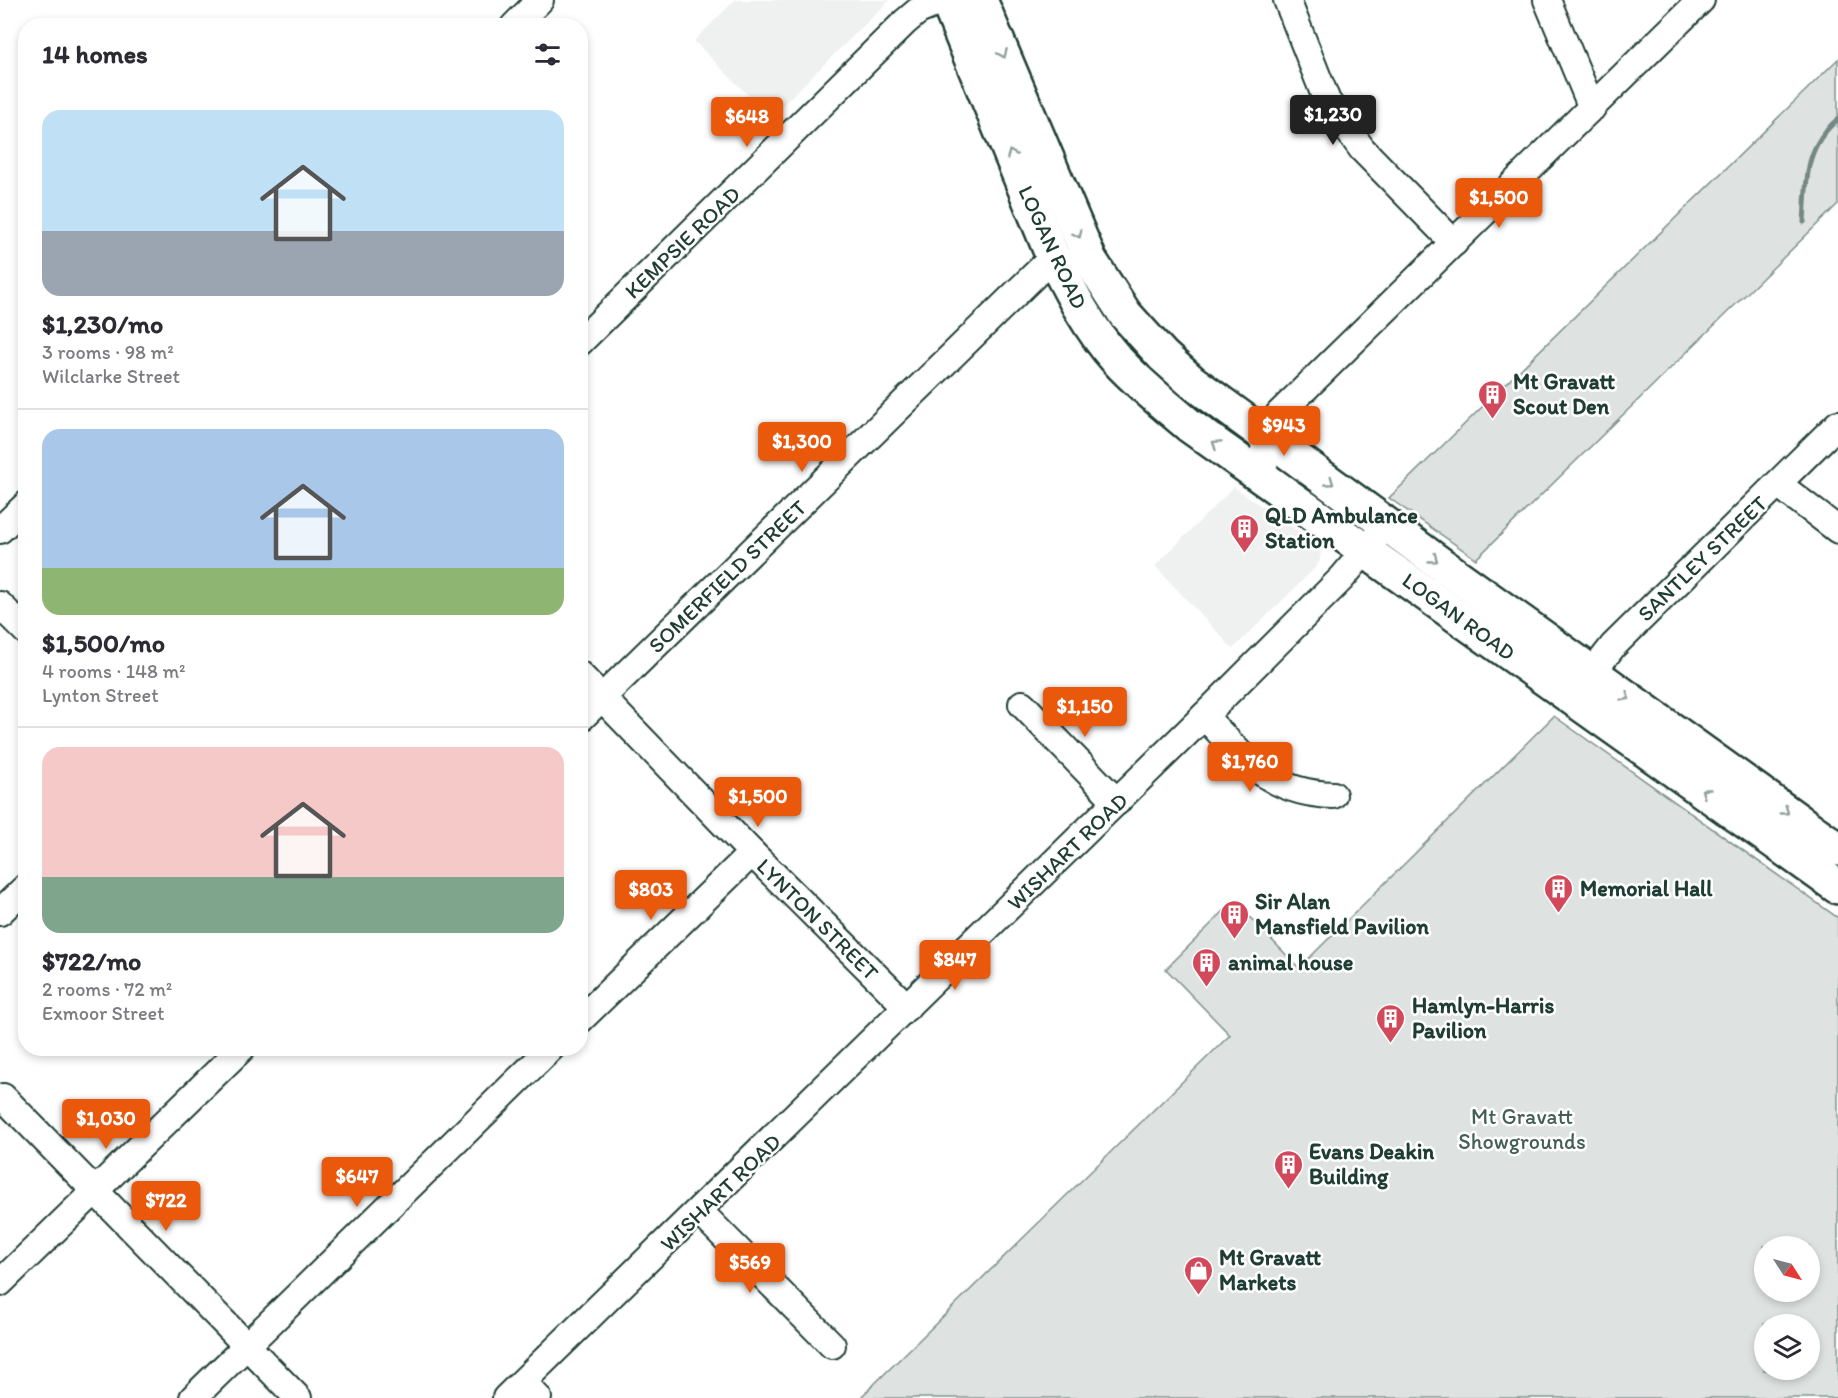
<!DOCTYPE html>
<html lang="en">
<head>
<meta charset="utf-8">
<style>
  body { margin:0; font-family:Itim,sans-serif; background:#f2f2f3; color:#2b2b33; height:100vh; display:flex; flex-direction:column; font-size:22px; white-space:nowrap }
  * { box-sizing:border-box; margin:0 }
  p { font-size:20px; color:#7c7c81 }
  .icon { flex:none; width:33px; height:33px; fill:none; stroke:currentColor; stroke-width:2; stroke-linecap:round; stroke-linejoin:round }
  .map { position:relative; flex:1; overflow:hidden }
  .drawer { position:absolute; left:18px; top:18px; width:570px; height:1038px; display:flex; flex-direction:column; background:#fff; border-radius:24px; box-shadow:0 3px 9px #0003 }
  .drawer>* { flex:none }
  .needle { width:39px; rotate:126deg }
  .buttons { position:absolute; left:1754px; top:1236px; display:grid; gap:12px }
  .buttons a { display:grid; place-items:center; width:66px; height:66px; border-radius:50%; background:#fff; box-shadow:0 3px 9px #0003; font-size:30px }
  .price { position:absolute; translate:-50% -51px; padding:0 14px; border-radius:6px; background:#ea580c; color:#fff; font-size:20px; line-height:39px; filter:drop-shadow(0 2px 3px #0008) }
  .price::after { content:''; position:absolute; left:50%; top:36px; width:18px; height:14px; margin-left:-9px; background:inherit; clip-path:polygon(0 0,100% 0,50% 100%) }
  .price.current { background:#222; color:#fff }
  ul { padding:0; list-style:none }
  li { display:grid; align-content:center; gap:12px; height:318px; padding:0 24px }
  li+li { border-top:2px solid #e1e1e2 }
  li span { display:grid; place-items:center; height:186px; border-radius:18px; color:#555 }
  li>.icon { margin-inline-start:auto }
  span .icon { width:108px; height:108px; fill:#fffc; stroke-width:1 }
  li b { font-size:26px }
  h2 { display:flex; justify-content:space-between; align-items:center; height:72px; padding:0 24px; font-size:26px }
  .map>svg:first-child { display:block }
  .built { fill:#eef1f0 }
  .green { fill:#dee3e2; stroke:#7e908b; stroke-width:1.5; fill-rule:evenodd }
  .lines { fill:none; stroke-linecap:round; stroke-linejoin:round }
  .stream { stroke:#758883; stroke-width:5 }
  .minor-casing { stroke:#1f3d34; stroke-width:30 }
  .major-casing { stroke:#1f3d34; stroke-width:38 }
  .minor { stroke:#fff; stroke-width:26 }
  .major { stroke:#fff; stroke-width:33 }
  .oneway { stroke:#8f9e9a }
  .labels { text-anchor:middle; stroke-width:5; stroke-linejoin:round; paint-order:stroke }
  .street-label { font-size:22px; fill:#1f3d34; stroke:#fff }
  .poi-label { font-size:22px; font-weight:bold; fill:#1f3d34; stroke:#fff; text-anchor:start }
  .park-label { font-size:22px; fill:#455e57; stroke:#fff }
</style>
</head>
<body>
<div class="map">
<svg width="1838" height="1398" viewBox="0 0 1838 1398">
  <rect width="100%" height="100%" fill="#fff"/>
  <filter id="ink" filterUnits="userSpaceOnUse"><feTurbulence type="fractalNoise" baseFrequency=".0167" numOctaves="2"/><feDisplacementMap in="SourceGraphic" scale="12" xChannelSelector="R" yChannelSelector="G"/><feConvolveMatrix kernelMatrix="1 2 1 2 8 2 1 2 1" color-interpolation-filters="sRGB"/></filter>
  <g filter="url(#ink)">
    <!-- built -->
    <g class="built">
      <path d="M 735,0 L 890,0 L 770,117 L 694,41 Z"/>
      <path d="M 1234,487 L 1313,542 L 1321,550 L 1320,560 L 1315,568 L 1233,649 L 1155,566 Z"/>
    </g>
    <!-- green -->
    <g class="green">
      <path d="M 1838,59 L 1838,204 L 1476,559 L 1389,498 Z"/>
      <path d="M 1554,716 L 1838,918 L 1838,1398 L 860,1398 L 1230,1035 L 1166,969 L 1234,901 L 1299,968 ZM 1764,1246 L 1809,1246 L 1809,1292 L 1764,1292 ZM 1809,1324 L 1809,1370 L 1764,1370 L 1764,1324 Z"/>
    </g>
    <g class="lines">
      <!-- stream -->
      <path class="stream" d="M 1804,222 C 1807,181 1803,148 1838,119"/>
      <defs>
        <g id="minor">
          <path d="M 1287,0 L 1327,101 L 1362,149 L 1454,243"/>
          <path d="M 1547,0 L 1592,108"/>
          <path d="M 514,26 L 540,0"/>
          <path d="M 580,342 L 905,22 L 918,11 L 945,0"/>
          <path d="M 1265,477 C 1262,452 1263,434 1279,414 L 1701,0"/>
          <path d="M 1778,484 L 1838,530"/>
          <path d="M 0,530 L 26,505"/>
          <path d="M 0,605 L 26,631"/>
          <path d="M 580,675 L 752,853 L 907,1007"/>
          <path d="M 1581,687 L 1613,646 L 1838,424"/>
          <path d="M 1022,704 L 1117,802"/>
          <path d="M 1204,716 C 1246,759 1268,793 1333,795"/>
          <path d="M 580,719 L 1053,257"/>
          <path d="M 0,912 L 26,887"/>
          <path d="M 580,1020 L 752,853"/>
          <path d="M 3,1097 L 298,1398"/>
          <path d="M 700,1212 L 832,1345"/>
          <path d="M 0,1283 L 242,1048"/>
          <path d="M 523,1382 L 538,1398"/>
          <path d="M 193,1398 L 551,1048"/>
          <path d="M 506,1398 L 1204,716 L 1342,578 L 1387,524"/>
        </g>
        <g id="major">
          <path d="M 947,0 L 1053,257 C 1071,293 1090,330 1117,360 C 1139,384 1165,405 1190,426 L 1838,887"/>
          <path d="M 980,0 L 1090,260 L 1125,314 L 1163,356 L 1191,381 L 1439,563 L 1838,849"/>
        </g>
      </defs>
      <!-- minor casing -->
      <use href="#minor" class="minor-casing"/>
      <!-- major casing -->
      <use href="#major" class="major-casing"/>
      <!-- minor -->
      <use href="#minor" class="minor"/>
      <!-- major -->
      <use href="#major" class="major"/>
    </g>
    <!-- one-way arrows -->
    <defs><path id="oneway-chevron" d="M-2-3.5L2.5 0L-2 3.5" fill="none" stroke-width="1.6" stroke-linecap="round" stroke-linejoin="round" transform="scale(1.5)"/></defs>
    <g class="oneway">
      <use href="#oneway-chevron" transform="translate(1003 54) rotate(67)"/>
      <use href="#oneway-chevron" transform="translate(1011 154) rotate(-113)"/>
      <use href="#oneway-chevron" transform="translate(1078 234) rotate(65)"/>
      <use href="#oneway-chevron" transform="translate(1216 444) rotate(-146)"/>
      <use href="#oneway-chevron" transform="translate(1330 482) rotate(36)"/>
      <use href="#oneway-chevron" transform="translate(1434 559) rotate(36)"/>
      <use href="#oneway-chevron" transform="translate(1626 697) rotate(35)"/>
      <use href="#oneway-chevron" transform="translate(1705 792) rotate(-144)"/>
      <use href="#oneway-chevron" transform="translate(1785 811) rotate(36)"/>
    </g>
  </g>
  <!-- icons -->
  <defs>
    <symbol id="building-pin" viewBox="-11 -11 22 30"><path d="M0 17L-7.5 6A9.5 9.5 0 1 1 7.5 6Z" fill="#d1495b" stroke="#fff"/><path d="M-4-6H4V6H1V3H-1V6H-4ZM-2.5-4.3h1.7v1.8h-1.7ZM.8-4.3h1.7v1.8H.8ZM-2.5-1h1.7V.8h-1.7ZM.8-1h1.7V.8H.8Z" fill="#fff"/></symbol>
    <symbol id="shop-pin" viewBox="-11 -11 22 30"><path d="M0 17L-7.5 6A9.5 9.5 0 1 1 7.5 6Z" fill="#d1495b" stroke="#fff"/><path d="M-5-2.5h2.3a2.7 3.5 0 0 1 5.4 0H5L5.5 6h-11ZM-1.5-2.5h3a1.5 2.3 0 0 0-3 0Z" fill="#fff"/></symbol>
  </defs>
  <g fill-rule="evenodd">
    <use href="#building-pin" x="1476" y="378" width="33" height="45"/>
    <use href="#building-pin" x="1228" y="512" width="33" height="45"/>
    <use href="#building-pin" x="1542" y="872" width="33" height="45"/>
    <use href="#building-pin" x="1218" y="898" width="33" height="45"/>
    <use href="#building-pin" x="1190" y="946" width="33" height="45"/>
    <use href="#building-pin" x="1374" y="1002" width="33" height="45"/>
    <use href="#building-pin" x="1272" y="1148" width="33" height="45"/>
    <use href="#shop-pin" x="1182" y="1254" width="33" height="45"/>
  </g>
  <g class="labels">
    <!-- street labels -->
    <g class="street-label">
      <text transform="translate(682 242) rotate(-44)" y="8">KEMPSIE ROAD</text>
      <text transform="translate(1053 247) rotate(65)" y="8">LOGAN ROAD</text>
      <text transform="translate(1702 558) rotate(-44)" y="8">SANTLEY STREET</text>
      <text transform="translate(727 576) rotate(-44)" y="8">SOMERFIELD STREET</text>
      <text transform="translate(1459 616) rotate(36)" y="8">LOGAN ROAD</text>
      <text transform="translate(1067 851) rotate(-44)" y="8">WISHART ROAD</text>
      <text transform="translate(818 919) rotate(45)" y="8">LYNTON STREET</text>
      <text transform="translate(720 1192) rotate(-44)" y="8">WISHART ROAD</text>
    </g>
    <!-- poi labels -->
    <g class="poi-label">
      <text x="1513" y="389">Mt Gravatt<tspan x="1513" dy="25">Scout Den</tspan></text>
      <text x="1265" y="523">QLD Ambulance<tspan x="1265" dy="25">Station</tspan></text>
      <text x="1580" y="896">Memorial Hall</text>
      <text x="1255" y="909">Sir Alan<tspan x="1255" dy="25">Mansfield Pavilion</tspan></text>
      <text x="1228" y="970">animal house</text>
      <text x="1412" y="1013">Hamlyn-Harris<tspan x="1412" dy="25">Pavilion</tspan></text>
      <text x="1309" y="1159">Evans Deakin<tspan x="1309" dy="25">Building</tspan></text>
      <text x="1219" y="1265">Mt Gravatt<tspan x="1219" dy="25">Markets</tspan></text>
    </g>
    <!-- park labels -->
    <g class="park-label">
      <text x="1522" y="1124">Mt Gravatt<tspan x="1522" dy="25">Showgrounds</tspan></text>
    </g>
  </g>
</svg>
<div class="buttons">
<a><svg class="needle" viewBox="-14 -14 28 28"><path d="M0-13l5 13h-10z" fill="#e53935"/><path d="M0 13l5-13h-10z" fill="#7c7c81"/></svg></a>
<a><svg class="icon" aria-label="layers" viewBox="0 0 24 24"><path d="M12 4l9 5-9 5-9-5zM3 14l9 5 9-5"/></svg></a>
</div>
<b class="price current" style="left:1333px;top:146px">$1,230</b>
<b class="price" style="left:747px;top:148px">$648</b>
<b class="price" style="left:1499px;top:229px">$1,500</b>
<b class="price" style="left:1284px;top:457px">$943</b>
<b class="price" style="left:802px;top:473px">$1,300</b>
<b class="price" style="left:1085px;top:738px">$1,150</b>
<b class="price" style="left:1250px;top:793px">$1,760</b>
<b class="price" style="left:758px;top:828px">$1,500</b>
<b class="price" style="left:651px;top:921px">$803</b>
<b class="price" style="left:955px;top:991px">$847</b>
<b class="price" style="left:106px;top:1150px">$1,030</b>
<b class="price" style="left:357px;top:1208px">$647</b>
<b class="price" style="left:166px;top:1232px">$722</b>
<b class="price" style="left:750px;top:1294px">$569</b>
<section class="drawer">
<h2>14 homes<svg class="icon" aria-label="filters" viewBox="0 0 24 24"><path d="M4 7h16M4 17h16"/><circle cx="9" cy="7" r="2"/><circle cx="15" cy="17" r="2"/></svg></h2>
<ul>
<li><span style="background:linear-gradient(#bfe0f5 65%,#9aa5b1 0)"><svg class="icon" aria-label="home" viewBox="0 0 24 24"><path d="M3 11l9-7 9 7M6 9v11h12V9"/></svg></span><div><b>$1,230/mo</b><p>3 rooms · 98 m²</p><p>Wilclarke Street</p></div></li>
<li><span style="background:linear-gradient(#a9c7e8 75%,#8fb573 0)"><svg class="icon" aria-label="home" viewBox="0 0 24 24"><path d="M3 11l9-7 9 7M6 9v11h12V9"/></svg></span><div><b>$1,500/mo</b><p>4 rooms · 148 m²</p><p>Lynton Street</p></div></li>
<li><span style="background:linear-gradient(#f6c9c9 70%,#7fa58c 0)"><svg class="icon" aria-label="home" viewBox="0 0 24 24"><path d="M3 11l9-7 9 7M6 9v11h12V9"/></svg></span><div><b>$722/mo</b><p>2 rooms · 72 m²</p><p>Exmoor Street</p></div></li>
</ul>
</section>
</div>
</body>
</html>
